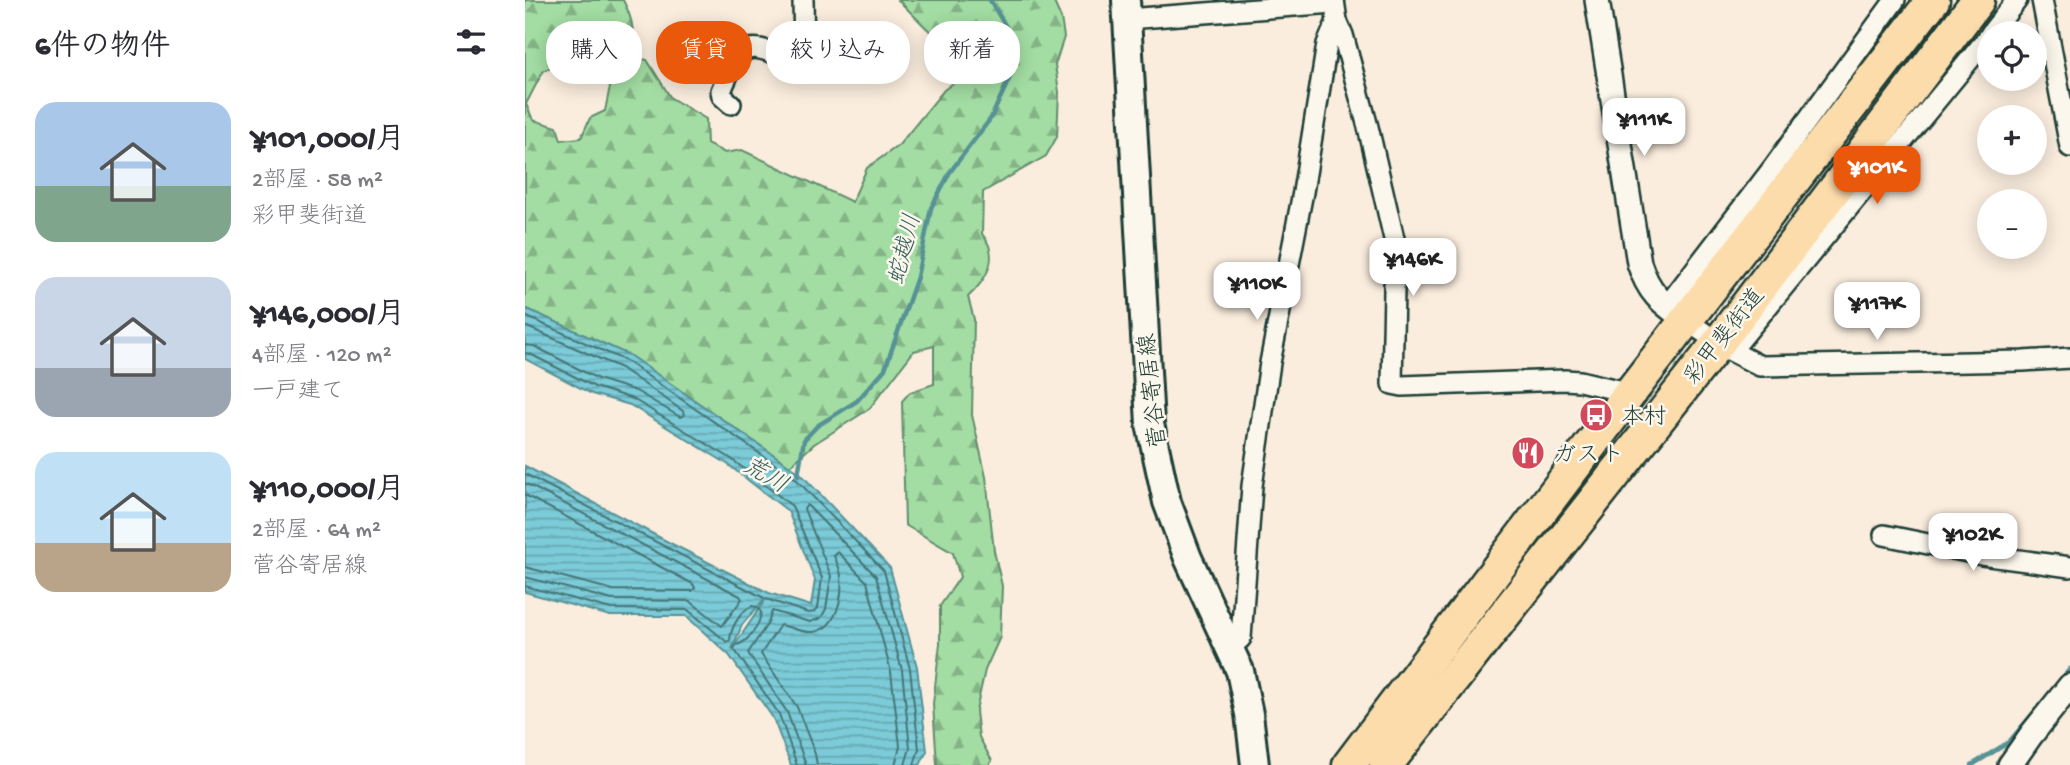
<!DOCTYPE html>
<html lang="ja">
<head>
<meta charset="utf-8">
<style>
  body { margin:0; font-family:"Gochi Hand","Klee One",sans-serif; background:#f2f2f3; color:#2b2b33; height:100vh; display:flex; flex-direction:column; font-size:26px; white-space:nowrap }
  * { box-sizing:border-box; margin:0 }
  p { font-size:23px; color:#7c7c81 }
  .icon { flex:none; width:38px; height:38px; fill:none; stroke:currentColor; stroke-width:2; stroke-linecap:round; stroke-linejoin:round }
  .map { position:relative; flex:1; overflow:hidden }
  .sheet { display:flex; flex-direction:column; background:#fff; width:525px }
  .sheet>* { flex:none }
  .top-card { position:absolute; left:21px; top:21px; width:665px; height:63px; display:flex; gap:14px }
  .controls { position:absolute; left:1452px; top:21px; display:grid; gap:14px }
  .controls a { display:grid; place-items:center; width:70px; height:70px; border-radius:50%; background:#fff; box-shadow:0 4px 18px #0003; font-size:35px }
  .price { position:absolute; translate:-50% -60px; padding:0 16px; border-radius:14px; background:#fff; color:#222; font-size:23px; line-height:46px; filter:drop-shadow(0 2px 4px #0008) }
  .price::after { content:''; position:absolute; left:50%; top:42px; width:21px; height:16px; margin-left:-10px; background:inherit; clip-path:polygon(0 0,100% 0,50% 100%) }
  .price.active { background:#ea580c; color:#fff }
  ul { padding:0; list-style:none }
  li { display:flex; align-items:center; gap:21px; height:175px; padding:0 35px }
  li span { display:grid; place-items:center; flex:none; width:196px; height:140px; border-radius:21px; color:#555 }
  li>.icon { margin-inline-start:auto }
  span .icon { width:84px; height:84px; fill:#fffc; stroke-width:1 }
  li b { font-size:30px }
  h2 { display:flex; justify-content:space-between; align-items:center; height:84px; padding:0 35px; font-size:30px }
  .pill { padding:0 24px; border-radius:28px; background:#fff; box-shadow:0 4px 18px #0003; font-size:24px; line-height:63px }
  .pill.active { background:#ea580c; color:#fff }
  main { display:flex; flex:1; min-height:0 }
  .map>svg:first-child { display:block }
  .forest { fill:url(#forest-firs); stroke:#618d6c; stroke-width:2 }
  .water { fill:url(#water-rules); stroke:#579296; stroke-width:2; fill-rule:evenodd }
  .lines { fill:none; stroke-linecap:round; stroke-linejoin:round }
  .shore { stroke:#447676; stroke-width:2 }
  .stream { stroke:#579296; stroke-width:4.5 }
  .minor-casing { stroke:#1f3d34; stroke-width:24 }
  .tertiary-casing { stroke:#1f3d34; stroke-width:28 }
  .secondary-casing { stroke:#1f3d34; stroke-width:32 }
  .trunk-casing { stroke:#1f3d34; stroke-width:37 }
  .minor { stroke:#fbf7ec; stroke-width:19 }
  .tertiary { stroke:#fbf7ec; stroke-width:23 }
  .secondary { stroke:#fbf7ec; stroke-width:26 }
  .trunk { stroke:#fddcac; stroke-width:32 }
  .labels { text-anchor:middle; stroke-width:5; stroke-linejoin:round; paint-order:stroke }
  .street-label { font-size:23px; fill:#1f3d34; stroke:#fbf7ec }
  .poi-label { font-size:23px; fill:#1f3d34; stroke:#fbf7ec; text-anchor:start }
  .water-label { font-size:24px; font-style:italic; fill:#36605d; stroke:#fbf7ec }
</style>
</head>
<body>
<main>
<section class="sheet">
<h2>6件の物件<svg class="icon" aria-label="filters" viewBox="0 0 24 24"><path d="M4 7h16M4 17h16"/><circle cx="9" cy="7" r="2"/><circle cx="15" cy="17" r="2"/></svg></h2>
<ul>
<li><span style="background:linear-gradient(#a9c7e8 60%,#7fa58c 0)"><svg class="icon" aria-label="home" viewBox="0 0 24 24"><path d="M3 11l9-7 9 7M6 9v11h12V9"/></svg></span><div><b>¥101,000/月</b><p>2部屋 · 58 m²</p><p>彩甲斐街道</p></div></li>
<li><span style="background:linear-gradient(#c9d6e8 65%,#9aa5b1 0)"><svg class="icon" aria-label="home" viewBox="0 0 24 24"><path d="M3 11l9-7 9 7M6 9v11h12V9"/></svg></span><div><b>¥146,000/月</b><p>4部屋 · 120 m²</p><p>一戸建て</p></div></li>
<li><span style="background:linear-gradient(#bfe0f5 65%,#b9a48a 0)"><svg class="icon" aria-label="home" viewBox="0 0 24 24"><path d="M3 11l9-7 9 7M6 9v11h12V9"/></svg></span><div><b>¥110,000/月</b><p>2部屋 · 64 m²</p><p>菅谷寄居線</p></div></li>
</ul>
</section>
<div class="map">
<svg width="1545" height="765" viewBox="0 0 1545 765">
  <defs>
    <pattern id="forest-firs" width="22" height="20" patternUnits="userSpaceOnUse" patternTransform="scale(1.75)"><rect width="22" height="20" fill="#a3dda3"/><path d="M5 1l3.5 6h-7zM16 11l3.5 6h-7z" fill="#84b486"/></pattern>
    <pattern id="water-rules" width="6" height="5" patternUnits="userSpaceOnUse" patternTransform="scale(1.75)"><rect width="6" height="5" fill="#7ccbd8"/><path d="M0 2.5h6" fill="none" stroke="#65a6b0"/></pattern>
  </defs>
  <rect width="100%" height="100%" fill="#faedde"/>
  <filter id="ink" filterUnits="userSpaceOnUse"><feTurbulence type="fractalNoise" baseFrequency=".0143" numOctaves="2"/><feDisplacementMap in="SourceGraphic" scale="14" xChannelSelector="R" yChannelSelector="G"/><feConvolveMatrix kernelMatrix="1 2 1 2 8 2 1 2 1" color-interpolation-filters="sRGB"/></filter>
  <g filter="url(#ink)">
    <!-- forest -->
    <path class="forest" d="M 0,0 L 98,0 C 106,16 110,29 107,46 L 87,59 L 50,55 L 18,71 L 1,104 L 8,120 L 32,127 L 36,140 L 56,138 L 65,118 L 80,111 L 90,62 L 101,56 L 122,60 L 146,98 L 181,119 L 182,144 L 200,153 L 217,150 L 327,202 L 342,168 L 374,145 L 419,90 L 436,77 L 436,62 L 373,0 L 528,0 L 536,18 L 539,37 L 530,65 L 534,92 L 532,137 L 521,156 L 458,192 L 457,234 C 476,257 462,279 443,297 L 449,319 L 447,415 L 461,477 L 469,551 L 477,586 L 475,637 L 460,670 L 451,711 L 454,737 L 467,761 L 464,765 L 412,765 L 408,704 L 415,643 L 415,606 L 435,577 L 428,553 L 380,525 L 377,401 L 385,392 L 409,384 L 409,346 L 389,351 L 344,409 L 289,444 L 265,466 L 104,355 L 0,308 Z"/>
    <!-- water -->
    <path class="water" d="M 0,308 L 104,355 L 275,473 L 365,568 L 392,667 L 402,751 L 395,765 L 266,765 L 248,718 L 204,655 L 161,616 L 85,616 L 0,592 L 0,466 L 145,543 L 244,593 L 286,606 L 290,580 L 263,511 L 201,463 L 105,405 L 67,394 L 0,359 ZM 239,599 L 240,600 L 207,649 L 217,625 Z"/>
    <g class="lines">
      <!-- shore -->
      <g class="shore">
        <path d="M 0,316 L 101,361 L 270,478 L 359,571 L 385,669 L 394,749 L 389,765"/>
        <path d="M 0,326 L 96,368 L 158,411 L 159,415 L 155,417 L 111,391 L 73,379 L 9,346 L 0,345"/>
        <path d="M 0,353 L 5,354 L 70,387 L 108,399 L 205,458 L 267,506 L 297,578 L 293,608 L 289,612 L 283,613 L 241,599 L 0,474"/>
        <path d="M 0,483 L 215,596 L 217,599 L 197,626 L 165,601 L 87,600 L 0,577"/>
        <path d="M 0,495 L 168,584 L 170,588 L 167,591 L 88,590 L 0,567"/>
        <path d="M 0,586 L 86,609 L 163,610 L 202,642 L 205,640 C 206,627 215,612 227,606 L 232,607 L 236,612 C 235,625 223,643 211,645 L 209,649 L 254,714 L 272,765"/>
        <path d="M 281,765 L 262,712 L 223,653 L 243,623 L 247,611 L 285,622 L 296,618 L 301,609 L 306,576 L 279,509 L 282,505 L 351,576 L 377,670 L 385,748 L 380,765"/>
        <path d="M 292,765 L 290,754 L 272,707 L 236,654 L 255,625 C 266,627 277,633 288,632 C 312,629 318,597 316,577 C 316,570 312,563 309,556 L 313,552 L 342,582 L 366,672 L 375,746 L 370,765"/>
      </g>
      <!-- stream -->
      <g class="stream">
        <path d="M 273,475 L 279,440 L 292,426 L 332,401 L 360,369 L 392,277 L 406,208 L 425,172 L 466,118 L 485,77 L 487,56 L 484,32 L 465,0"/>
        <path d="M 1447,765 L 1484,742 L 1545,669"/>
      </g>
      <defs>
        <g id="minor">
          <path d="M 809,0 L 812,21 L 818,35 L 843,127 L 870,243 L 867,384 L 877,386 L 1040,380 L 1055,381 L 1105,393"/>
          <path d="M 1517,0 L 1545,147"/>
          <path d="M 602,19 L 809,3"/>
          <path d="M 1466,33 L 1492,0"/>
          <path d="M 206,104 L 197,96 L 196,91 C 219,36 221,44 273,61 L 279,52 L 278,0"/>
          <path d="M 1142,306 L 1247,169 L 1370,0"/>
          <path d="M 1162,321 L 1206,351 L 1235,366 L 1498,361 L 1545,358"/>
          <path d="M 1206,351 L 1465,35"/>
          <path d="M 1359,535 L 1457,555 L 1545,567"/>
          <path d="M 705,648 L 716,638 L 727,486 L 745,363 L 778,192 L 802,44 L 812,21"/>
        </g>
        <g id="tertiary">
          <path d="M 1072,0 L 1114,263 C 1124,294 1136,302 1162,321"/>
          <path d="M 1485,765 L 1506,735 L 1545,686"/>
        </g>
        <path id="secondary" d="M 601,0 L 625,424 L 642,502 L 663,558 L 715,671 L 724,714 L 730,765"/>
        <g id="trunk">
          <path d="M 824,765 L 1105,393 L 1408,0"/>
          <path d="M 861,765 L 1194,342 L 1453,0"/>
        </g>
      </defs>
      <!-- minor casing -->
      <use href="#minor" class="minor-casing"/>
      <!-- tertiary casing -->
      <use href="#tertiary" class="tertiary-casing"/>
      <!-- secondary casing -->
      <use href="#secondary" class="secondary-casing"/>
      <!-- trunk casing -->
      <use href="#trunk" class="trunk-casing"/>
      <!-- minor -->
      <use href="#minor" class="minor"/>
      <!-- tertiary -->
      <use href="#tertiary" class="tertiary"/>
      <!-- secondary -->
      <use href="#secondary" class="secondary"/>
      <!-- trunk -->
      <use href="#trunk" class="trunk"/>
    </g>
  </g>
  <!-- icons -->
  <defs>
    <symbol id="bus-disc" viewBox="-11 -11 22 22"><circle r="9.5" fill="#d1495b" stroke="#fbf7ec"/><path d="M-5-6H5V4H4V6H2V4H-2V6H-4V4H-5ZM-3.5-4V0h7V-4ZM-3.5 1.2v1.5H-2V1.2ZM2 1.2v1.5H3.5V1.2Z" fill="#fff"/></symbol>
    <symbol id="restaurant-disc" viewBox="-11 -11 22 22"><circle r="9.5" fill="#d1495b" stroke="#fbf7ec"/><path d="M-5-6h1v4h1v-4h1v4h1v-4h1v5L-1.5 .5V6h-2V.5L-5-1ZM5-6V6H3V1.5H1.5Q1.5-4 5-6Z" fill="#fff"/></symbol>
  </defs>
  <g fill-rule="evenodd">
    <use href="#bus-disc" x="1052" y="396" width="38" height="38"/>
    <use href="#restaurant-disc" x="984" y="434" width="38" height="38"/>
  </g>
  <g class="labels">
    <!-- street labels -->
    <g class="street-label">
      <text transform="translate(1198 335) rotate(-52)" y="8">彩甲斐街道</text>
      <text transform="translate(626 391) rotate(-96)" y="8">菅谷寄居線</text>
    </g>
    <!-- poi labels -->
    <g class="poi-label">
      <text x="1096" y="423">本村</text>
      <text x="1028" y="461">ガスト</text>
    </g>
    <!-- water labels -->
    <g class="water-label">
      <text transform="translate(378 249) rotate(-76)" y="8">蛇越川</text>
      <text transform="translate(241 474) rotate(30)" y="8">荒川</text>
    </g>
  </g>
</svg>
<div class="controls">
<a><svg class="icon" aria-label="locate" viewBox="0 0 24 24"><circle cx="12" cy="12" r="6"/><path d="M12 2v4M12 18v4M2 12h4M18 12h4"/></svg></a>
<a>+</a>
<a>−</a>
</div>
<b class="price" style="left:1119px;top:158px">¥111K</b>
<b class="price active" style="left:1352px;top:206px">¥101K</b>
<b class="price" style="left:888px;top:298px">¥146K</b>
<b class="price" style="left:732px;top:322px">¥110K</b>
<b class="price" style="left:1352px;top:342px">¥117K</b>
<b class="price" style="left:1448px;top:573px">¥102K</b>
<div class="top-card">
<a class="pill">購入</a>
<a class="pill active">賃貸</a>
<a class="pill">絞り込み</a>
<a class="pill">新着</a>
</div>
</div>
</main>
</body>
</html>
